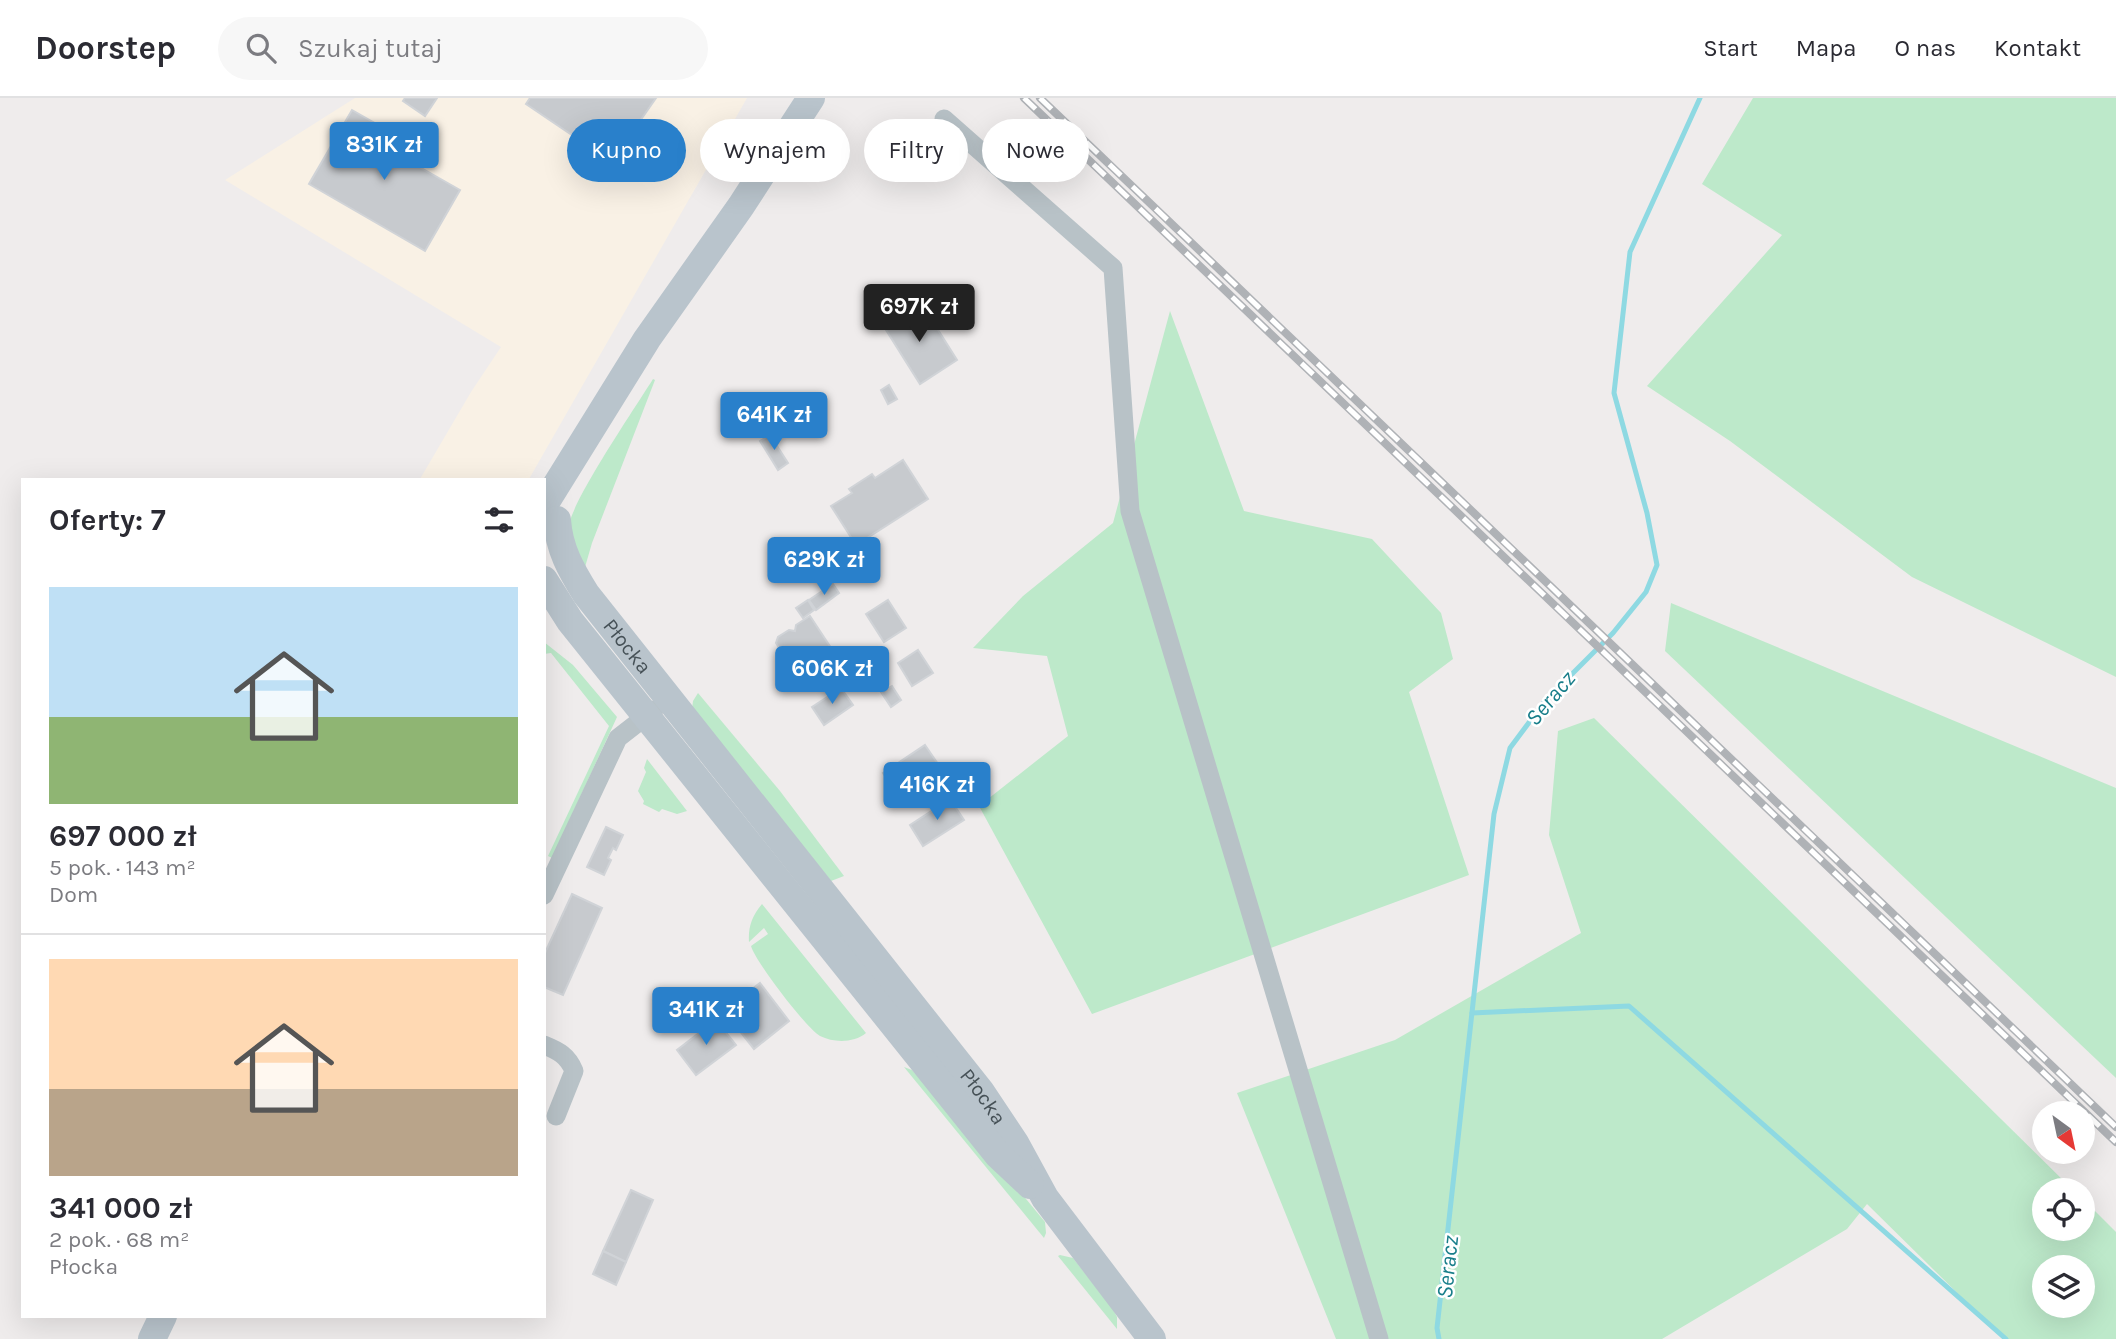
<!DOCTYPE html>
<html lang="pl">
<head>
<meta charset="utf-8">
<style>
  body { margin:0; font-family:Karla,sans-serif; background:#f7f7f7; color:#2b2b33; height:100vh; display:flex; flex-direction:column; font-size:26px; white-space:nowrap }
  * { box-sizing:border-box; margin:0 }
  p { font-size:23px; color:#7c7c81 }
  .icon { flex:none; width:38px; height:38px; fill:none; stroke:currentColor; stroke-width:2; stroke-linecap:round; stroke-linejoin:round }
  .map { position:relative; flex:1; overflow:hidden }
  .sheet { position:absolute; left:21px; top:380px; width:525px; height:840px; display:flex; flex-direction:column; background:#fff; border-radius:0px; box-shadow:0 7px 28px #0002 }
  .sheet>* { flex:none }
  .top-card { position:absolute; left:567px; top:21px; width:665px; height:63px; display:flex; gap:14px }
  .needle { width:46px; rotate:147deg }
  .tools { position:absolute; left:2032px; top:1003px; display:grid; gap:14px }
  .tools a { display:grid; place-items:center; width:63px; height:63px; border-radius:50%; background:#fff; box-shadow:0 7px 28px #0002; font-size:35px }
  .price { position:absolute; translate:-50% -60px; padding:0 16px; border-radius:7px; background:#2980cb; color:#fff; font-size:23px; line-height:46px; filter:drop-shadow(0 2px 4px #0008) }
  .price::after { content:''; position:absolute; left:50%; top:42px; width:21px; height:16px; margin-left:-10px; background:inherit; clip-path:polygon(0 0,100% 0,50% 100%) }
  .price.current { background:#222; color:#fff }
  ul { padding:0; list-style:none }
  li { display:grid; align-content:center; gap:14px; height:371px; padding:0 28px }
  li+li { border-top:2px solid #e1e1e2 }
  li span { display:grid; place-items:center; height:217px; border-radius:0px; color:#555 }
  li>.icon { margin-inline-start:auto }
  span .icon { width:126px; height:126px; fill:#fffc; stroke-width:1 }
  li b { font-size:30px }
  h2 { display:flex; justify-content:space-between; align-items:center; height:84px; padding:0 28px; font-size:30px }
  .tag { padding:0 24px; border-radius:32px; background:#fff; box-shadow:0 7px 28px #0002; font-size:24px; line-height:63px }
  .tag.current { background:#2980cb; color:#fff }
  header { display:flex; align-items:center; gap:42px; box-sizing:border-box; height:98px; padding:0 35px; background:#fff; border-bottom:2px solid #e1e1e2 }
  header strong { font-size:33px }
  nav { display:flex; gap:38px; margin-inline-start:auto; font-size:24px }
  .search { width:490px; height:63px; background:#f7f7f7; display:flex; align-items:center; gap:18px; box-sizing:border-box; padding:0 24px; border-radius:38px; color:#7c7c81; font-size:26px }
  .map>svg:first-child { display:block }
  .commercial { fill:#f9f1e5 }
  .green { fill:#bde9ca; fill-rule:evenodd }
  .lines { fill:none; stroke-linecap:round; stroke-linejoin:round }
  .stream { stroke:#8ed9e2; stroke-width:5 }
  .building { fill:#c7cace; stroke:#d0d3d7; stroke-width:2 }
  .street { stroke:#b8c2c7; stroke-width:19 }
  .secondary { stroke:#b9c4cc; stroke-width:28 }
  .rail-casing { stroke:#afb2b6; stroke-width:8 }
  .rail { stroke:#fff; stroke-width:5; stroke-dasharray:16; stroke-linecap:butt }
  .labels { text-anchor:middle; stroke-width:5; stroke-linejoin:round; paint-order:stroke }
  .street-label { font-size:21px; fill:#465157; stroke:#fff }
  .water-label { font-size:23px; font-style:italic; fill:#187e8a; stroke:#fff }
</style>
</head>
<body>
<header>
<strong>Doorstep</strong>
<div class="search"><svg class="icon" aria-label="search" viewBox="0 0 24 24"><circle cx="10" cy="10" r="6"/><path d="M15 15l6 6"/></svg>Szukaj tutaj</div>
<nav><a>Start</a><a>Mapa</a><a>O nas</a><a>Kontakt</a></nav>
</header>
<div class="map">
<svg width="2116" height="1241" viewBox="0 0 2116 1241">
  <rect width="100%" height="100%" fill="#efecec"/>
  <!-- commercial -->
  <path class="commercial" d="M 355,0 L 747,0 L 529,381 L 420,381 L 471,294 L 501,249 L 225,82 Z"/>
  <!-- green -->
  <g class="green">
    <path d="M 1753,0 L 2116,0 L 2116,579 L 1912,479 L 1730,343 L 1647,288 L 1782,137 L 1702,86 Z"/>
    <path d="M 1170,213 L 1244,413 L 1372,441 L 1441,515 L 1453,561 L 1409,594 L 1469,777 L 1092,916 L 979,708 L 1068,638 L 1047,558 L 973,550 L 1023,498 L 1113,425 Z"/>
    <path d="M 653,281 L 655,282 L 592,445 L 583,476 C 579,462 569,444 569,429 C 569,407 637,307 653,281 Z"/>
    <path d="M 1671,505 L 2116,690 L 2116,980 L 1665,553 Z"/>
    <path d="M 544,544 L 573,567 L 617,619 L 552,760 L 548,758 L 609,628 L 551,555 L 544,556 Z"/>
    <path d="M 698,595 L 780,693 L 844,778 L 831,783 L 692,611 L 693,603 Z"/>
    <path d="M 1594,620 L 2073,1092 L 2044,1092 L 2044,1130 L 2082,1130 L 2083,1101 L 2116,1134 L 2116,1241 L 2004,1241 L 1867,1106 L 1847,1131 L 1662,1241 L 1336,1241 L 1237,995 L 1395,942 L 1581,835 L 1549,737 L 1558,633 ZM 2044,1169 L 2082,1169 L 2082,1208 L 2044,1208 Z"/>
    <path d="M 647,661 L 687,713 L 677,716 L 662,711 L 659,714 L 643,706 L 644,703 L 638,693 L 646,674 L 644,670 Z"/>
    <path d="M 762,806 L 866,935 C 854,945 834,945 820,938 C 806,930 755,863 751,848 L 768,836 L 764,830 L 749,844 C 748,829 752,818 762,806 Z"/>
    <path d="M 904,969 L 912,972 L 994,1062 L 1045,1124 L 1046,1135 L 1044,1140 Z"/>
    <path d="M 1060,1157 L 1073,1160 L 1113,1211 L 1117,1219 L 1117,1231 L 1058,1158 Z"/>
  </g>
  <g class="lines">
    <!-- stream -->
    <g class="stream">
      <path d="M 1472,915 L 1629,908 L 2006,1241"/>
      <path d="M 1439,1241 L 1437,1230 L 1494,716 L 1510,650 L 1545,603 L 1613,535 L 1646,494 L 1657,467 L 1647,415 L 1614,295 L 1630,154 L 1700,0"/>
    </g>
  </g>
  <!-- building -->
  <g class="building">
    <path d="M 405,0 L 437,0 L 425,18 L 403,3 Z"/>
    <path d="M 530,0 L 656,0 L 633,33 L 639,37 L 629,52 L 623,48 L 612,64 L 526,6 Z"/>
    <path d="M 352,12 L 410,45 L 402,59 L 460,92 L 425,153 L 309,86 Z"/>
    <path d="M 909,206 L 926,232 L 935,227 L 957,262 L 920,286 L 881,224 Z"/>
    <path d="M 889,287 L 897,301 L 888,306 L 881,292 Z"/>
    <path d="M 770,337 L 788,365 L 778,372 L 760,343 Z"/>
    <path d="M 903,362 L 928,401 L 856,447 L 831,408 L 852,395 L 849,391 L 872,376 L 875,380 Z"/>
    <path d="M 833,486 L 839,495 L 816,512 L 809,502 Z"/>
    <path d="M 808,502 L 814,512 L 803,520 L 796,510 Z"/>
    <path d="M 888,502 L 906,530 L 884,544 L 866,516 Z"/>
    <path d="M 810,518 L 841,565 L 826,575 L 831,583 L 835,580 L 841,590 L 830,597 L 819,581 L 804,591 L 776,545 L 778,539 L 789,532 L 795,533 L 796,527 Z"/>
    <path d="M 918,552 L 933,575 L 912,588 L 898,565 Z"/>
    <path d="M 892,588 L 901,602 L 891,609 L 881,594 Z"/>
    <path d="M 841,590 L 853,607 L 824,627 L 812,609 Z"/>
    <path d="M 925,647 L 938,666 L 904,689 L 908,695 L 900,700 L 883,675 Z"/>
    <path d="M 950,701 L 964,722 L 923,748 L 910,727 Z"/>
    <path d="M 606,729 L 623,737 L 616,752 L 613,750 L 608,760 L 611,762 L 604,777 L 587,769 Z"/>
    <path d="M 572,796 L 602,810 L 563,897 L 544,889 L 544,857 Z"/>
    <path d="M 760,885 L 789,923 L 754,951 L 724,913 Z"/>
    <path d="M 716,922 L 736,947 L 696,977 L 677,952 Z"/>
    <path d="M 631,1092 L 653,1102 L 626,1164 L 603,1153 Z"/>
    <path d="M 603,1153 L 626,1164 L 616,1187 L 593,1176 Z"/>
  </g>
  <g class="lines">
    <!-- street -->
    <g class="street">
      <path d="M 944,21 L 1113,170 L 1130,413 L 1379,1241"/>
      <path d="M 544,797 L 618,640 L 654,612"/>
      <path d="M 544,947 C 559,953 568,958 574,973 L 556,1018"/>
    </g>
    <!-- secondary -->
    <g class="secondary">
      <path d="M 544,407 L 647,241 L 741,108 L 811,0"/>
      <path id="s1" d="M 557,422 C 559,451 571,472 586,496 L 981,994 L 1015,1045 L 1045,1100 L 1152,1241"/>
      <path d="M 544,482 L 570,523 L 998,1057 L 1030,1087"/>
      <path d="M 152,1241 L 163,1218"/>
    </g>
    <defs>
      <g id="rail">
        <path d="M 1024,0 L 2116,1044"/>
        <path d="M 1040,0 L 2116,1029"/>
      </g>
    </defs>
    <!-- rail casing -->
    <use href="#rail" class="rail-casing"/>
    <!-- rail -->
    <use href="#rail" class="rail"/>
  </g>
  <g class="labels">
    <!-- street labels -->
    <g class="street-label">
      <text dy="7" stroke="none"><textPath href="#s1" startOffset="147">Płocka</textPath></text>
      <text dy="7" stroke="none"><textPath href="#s1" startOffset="721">Płocka</textPath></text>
    </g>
    <!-- water labels -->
    <g class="water-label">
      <text transform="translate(1550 600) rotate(-50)" y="8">Seracz</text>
      <text transform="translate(1447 1169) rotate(-84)" y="8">Seracz</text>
    </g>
  </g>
</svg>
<div class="tools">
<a><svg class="needle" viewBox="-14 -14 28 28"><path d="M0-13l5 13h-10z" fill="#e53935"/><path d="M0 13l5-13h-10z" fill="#7c7c81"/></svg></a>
<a><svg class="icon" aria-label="locate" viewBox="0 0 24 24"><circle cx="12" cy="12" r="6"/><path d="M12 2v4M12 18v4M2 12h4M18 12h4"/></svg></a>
<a><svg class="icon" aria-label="layers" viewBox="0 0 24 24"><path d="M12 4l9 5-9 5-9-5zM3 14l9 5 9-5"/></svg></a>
</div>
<b class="price" style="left:384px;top:84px">831K zł</b>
<b class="price current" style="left:919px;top:246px">697K zł</b>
<b class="price" style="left:774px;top:354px">641K zł</b>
<b class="price" style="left:824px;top:499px">629K zł</b>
<b class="price" style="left:832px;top:608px">606K zł</b>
<b class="price" style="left:937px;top:724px">416K zł</b>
<b class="price" style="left:706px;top:949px">341K zł</b>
<div class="top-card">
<a class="tag current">Kupno</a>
<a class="tag">Wynajem</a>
<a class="tag">Filtry</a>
<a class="tag">Nowe</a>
</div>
<section class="sheet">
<h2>Oferty: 7<svg class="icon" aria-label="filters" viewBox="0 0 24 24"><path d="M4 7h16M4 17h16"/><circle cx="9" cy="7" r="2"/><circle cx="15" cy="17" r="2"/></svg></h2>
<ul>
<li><span style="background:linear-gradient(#bfe0f5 60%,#8fb573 0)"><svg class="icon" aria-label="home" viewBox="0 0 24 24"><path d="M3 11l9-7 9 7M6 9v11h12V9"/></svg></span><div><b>697 000 zł</b><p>5 pok. · 143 m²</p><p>Dom</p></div></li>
<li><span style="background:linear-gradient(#ffd9b3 60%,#b9a48a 0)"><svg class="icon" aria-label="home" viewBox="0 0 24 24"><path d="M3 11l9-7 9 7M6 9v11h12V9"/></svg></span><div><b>341 000 zł</b><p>2 pok. · 68 m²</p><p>Płocka</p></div></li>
</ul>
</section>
</div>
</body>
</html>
